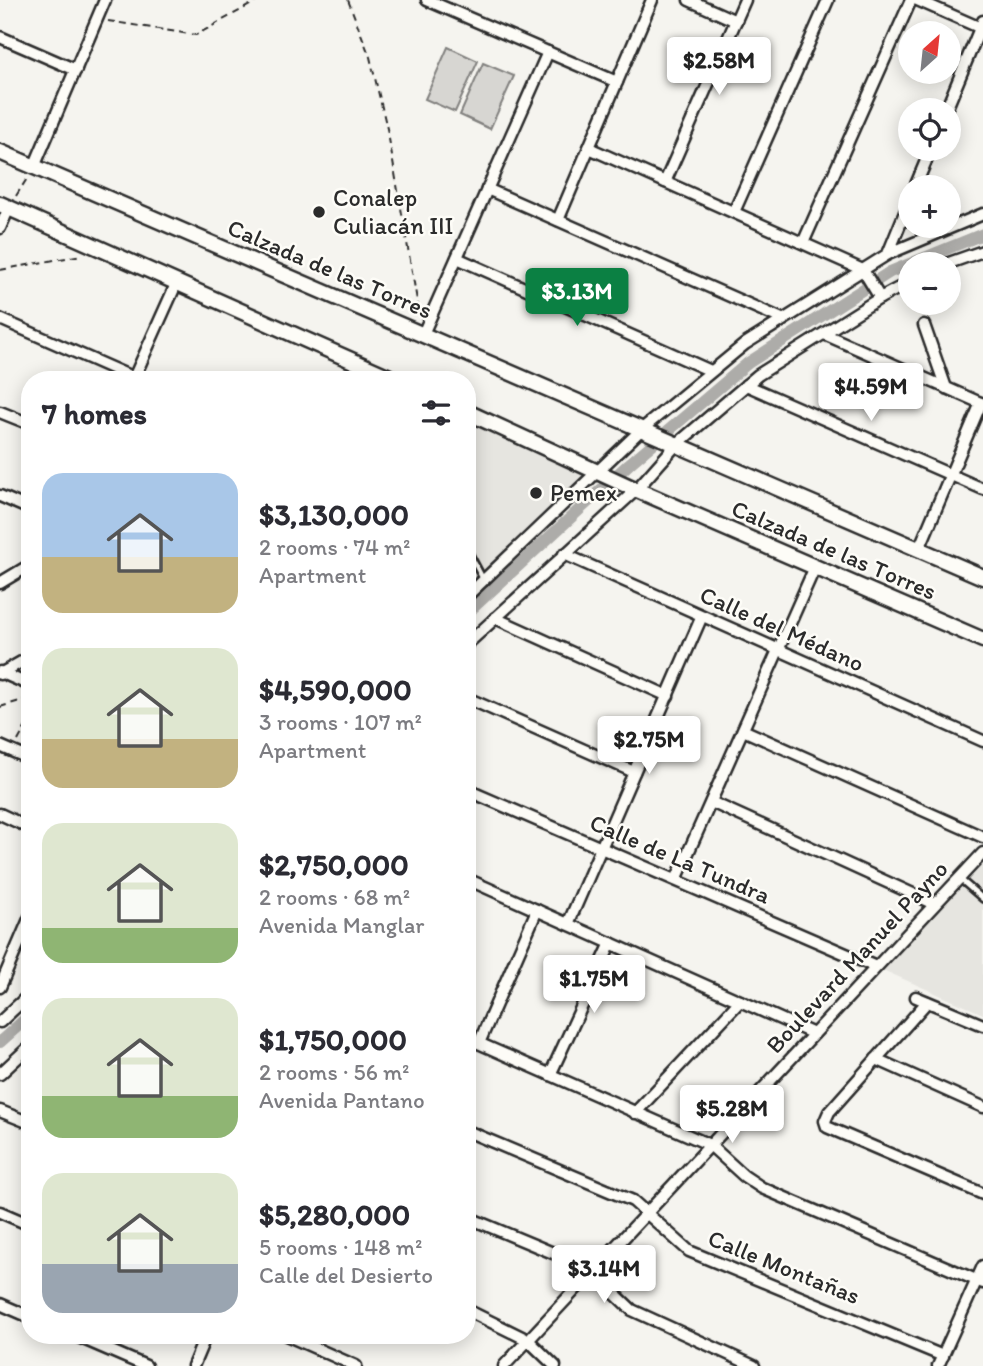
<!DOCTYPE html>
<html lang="en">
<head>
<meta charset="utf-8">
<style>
  body { margin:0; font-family:Itim,sans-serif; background:#f7f7f7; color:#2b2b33; height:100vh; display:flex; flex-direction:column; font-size:26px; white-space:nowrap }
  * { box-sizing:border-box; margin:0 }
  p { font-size:23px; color:#7c7c81 }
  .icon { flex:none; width:38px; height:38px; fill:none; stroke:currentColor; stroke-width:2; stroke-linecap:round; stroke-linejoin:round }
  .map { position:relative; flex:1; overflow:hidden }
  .sheet { position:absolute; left:21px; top:371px; width:455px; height:973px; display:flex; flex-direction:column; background:#fff; border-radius:28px; box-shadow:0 4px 18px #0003 }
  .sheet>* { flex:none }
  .needle { width:46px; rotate:27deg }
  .buttons { position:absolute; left:898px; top:21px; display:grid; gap:14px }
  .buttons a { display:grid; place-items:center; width:63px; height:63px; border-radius:50%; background:#fff; box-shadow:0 4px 18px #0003; font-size:35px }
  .price { position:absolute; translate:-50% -60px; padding:0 16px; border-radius:7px; background:#fff; color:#222; font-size:23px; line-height:46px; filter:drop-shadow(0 2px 4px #0008) }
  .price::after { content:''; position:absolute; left:50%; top:42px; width:21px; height:16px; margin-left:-10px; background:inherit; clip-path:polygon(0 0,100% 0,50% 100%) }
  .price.on { background:#0b8043; color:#fff }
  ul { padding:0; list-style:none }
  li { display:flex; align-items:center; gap:21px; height:175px; padding:0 21px }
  li span { display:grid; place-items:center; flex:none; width:196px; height:140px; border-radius:21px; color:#555 }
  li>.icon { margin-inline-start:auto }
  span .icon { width:84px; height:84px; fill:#fffc; stroke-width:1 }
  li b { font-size:30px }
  h2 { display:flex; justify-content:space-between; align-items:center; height:84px; padding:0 21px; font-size:30px }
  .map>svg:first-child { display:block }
  .built { fill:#e6e5e0 }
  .green { fill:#d7d6d2; stroke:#81807e; stroke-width:2 }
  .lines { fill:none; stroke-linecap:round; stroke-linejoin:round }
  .canal { stroke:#adaca9; stroke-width:12 }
  .lane-casing { stroke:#2b2b2b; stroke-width:10 }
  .street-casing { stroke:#2b2b2b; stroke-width:15 }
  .primary-casing { stroke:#2b2b2b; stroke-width:19 }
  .path { stroke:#2b2b2b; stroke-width:2; stroke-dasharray:7 5; stroke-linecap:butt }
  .lane { stroke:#fdfcf7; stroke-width:4.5 }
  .street { stroke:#fdfcf7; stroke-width:10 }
  .primary { stroke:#fdfcf7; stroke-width:14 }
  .poi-dot { fill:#2b2b2b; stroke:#fdfcf7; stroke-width:2.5 }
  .labels { text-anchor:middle; stroke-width:5; stroke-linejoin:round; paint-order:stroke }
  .poi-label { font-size:24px; fill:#2b2b2b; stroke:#fdfcf7; text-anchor:start }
  .street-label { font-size:24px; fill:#2b2b2b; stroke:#fdfcf7 }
</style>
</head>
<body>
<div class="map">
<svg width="983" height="1366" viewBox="0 0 983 1366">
  <rect width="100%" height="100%" fill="#f5f4ef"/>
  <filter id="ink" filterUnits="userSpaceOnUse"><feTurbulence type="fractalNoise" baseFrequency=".0143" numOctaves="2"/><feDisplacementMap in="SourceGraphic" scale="14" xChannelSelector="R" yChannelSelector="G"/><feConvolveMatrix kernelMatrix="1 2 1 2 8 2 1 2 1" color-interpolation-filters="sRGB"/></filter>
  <g filter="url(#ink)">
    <!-- built -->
    <g class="built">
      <path d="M 467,413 L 598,472 L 467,596 Z"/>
      <path d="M 983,853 L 983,1014 L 876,967 Z"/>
    </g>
    <!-- green -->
    <g class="green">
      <path d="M 448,47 L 478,61 L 455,112 L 425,99 Z"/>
      <path d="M 483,63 L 514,76 L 490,129 L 460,115 Z"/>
    </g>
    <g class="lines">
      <!-- canal -->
      <g class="canal">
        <path d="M 467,613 L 629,464 L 748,363 L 890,272 L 983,234"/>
        <path d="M 0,1042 L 30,1015"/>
      </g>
      <defs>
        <g id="lane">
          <path d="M 467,549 L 483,579"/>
          <path d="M 960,879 L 983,899"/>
        </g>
        <g id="street">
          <path d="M 427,0 L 617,82"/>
          <path d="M 689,0 L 736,21"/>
          <path d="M 917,0 L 983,29"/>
          <path d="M 0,37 L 76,70"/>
          <path d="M 946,110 L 983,21"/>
          <path d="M 589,148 L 863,270 L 880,298"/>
          <path d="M 34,167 L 105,0"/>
          <path d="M 665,182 L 745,0"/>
          <path d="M 915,187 L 931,149"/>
          <path d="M 487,189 L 782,319"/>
          <path d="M 734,212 L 828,0"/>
          <path d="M 558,220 L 652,0"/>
          <path d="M 0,228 L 9,208"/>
          <path d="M 803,243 L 911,0"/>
          <path d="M 888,254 L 910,200"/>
          <path d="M 457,258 L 711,371"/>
          <path d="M 946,264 L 983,251"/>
          <path d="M 0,319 L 134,378"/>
          <path d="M 924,325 L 946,388"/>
          <path d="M 423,334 L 548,52"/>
          <path d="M 824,334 L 983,404"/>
          <path d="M 133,380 L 177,282"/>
          <path d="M 746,385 L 983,489"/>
          <path d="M 0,412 L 30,424"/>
          <path d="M 0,496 L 30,509"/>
          <path d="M 919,549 L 981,403"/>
          <path d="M 564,554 L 983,741"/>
          <path d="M 0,583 L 30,565"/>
          <path d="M 467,596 L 642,429 L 745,344 L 888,254 L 983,214"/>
          <path d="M 495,618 L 668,696"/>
          <path d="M 467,644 L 636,490 L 676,445 L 758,375 L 880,298 L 910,282"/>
          <path d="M 0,672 L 30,685"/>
          <path d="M 0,674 L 30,657"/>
          <path d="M 467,698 L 634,772"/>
          <path d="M 743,730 L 983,837"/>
          <path d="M 0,746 L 30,759"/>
          <path d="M 467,790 L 876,967"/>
          <path d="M 711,802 L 935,904"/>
          <path d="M 0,814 L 30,828"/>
          <path d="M 467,879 L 814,1034"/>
          <path d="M 676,880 L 815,567"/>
          <path d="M 568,924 L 702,616"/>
          <path d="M 0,987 L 30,917"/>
          <path d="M 916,997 L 983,1025"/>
          <path d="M 927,1002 L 829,1112 L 825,1121 L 827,1127 L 983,1194"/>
          <path d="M 0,1022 L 30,994"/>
          <path d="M 467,1038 L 710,1145 L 744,1176 L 762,1188 L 983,1283"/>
          <path d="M 479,1043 L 537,910"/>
          <path d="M 876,1059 L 983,1107"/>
          <path d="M 0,1074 L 30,1046"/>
          <path d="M 550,1075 L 611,943"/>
          <path d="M 0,1111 L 30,1123"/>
          <path d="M 635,1113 L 740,1001"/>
          <path d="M 467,1131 L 633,1201 L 689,1251 L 943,1356"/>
          <path d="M 0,1212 L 30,1225"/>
          <path d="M 467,1217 L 577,1263 L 592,1272 L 632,1310 L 754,1366"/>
          <path d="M 0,1304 L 30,1317"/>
          <path d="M 467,1310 L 528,1340 L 555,1366"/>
          <path d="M 74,1335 L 146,1366"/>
          <path d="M 286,1335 L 356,1366"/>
          <path d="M 193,1366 L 206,1335"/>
          <path d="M 504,1366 L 983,853"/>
          <path d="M 938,1366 L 983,1266"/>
        </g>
        <g id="primary">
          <path d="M 0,152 L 983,577"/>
          <path d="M 0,204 L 396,380"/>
          <path d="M 467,412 L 628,486 L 983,640"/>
        </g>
      </defs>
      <!-- lane casing -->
      <use href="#lane" class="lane-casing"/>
      <!-- street casing -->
      <use href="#street" class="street-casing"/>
      <!-- primary casing -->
      <use href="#primary" class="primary-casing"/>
      <!-- path -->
      <g class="path">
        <path d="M 348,0 L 370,57 L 388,133 L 419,312"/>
        <path d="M 108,21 L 196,35 L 259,0"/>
        <path d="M 16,196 L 28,177"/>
        <path d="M 0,270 L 82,255"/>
        <path d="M 0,707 L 30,698"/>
        <path d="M 18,741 L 30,719"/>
      </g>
      <!-- lane -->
      <use href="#lane" class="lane"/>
      <!-- street -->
      <use href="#street" class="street"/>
      <!-- primary -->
      <use href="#primary" class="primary"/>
    </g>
  </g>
  <!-- markers -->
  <g class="poi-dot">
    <circle cx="319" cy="212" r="7"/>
    <circle cx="536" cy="493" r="7"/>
  </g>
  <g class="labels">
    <!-- poi labels -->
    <g class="poi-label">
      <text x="333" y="206">Conalep<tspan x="333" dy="28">Culiacán III</tspan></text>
      <text x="550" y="501">Pemex</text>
    </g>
    <!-- street labels -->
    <g class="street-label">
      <text transform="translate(330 269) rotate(23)" y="8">Calzada de las Torres</text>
      <text transform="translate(834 550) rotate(23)" y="8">Calzada de las Torres</text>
      <text transform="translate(782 629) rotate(24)" y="8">Calle del Médano</text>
      <text transform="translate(680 859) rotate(23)" y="8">Calle de La Tundra</text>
      <text transform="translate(857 957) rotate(-47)" y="8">Boulevard Manuel Payno</text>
      <text transform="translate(784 1267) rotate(22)" y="8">Calle Montañas</text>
    </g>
  </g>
</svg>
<div class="buttons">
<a><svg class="needle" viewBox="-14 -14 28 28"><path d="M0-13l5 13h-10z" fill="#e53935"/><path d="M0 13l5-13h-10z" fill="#7c7c81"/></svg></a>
<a><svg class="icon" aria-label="locate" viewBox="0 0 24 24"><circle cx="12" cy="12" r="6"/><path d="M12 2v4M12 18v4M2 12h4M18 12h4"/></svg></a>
<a>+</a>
<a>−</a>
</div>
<b class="price" style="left:719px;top:97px">$2.58M</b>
<b class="price on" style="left:577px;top:328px">$3.13M</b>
<b class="price" style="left:871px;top:423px">$4.59M</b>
<b class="price" style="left:649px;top:776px">$2.75M</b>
<b class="price" style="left:594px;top:1015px">$1.75M</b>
<b class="price" style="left:732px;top:1145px">$5.28M</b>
<b class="price" style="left:604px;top:1305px">$3.14M</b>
<section class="sheet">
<h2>7 homes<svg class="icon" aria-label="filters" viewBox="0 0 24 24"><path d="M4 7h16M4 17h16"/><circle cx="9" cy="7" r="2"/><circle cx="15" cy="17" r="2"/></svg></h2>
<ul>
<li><span style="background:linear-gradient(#a9c7e8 60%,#c2b280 0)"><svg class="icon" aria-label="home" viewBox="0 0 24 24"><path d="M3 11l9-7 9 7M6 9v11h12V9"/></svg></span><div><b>$3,130,000</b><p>2 rooms · 74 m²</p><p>Apartment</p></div></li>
<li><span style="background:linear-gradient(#dfe7d0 65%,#c2b280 0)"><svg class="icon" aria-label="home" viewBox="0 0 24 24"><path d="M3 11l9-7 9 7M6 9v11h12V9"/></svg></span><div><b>$4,590,000</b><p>3 rooms · 107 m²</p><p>Apartment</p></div></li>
<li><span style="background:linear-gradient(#dfe7d0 75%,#8fb573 0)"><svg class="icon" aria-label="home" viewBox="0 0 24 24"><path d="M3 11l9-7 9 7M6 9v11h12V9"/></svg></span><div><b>$2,750,000</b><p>2 rooms · 68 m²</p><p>Avenida Manglar</p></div></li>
<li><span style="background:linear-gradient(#dfe7d0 70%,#8fb573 0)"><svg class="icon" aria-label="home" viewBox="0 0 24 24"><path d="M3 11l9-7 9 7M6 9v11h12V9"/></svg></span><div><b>$1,750,000</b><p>2 rooms · 56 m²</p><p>Avenida Pantano</p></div></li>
<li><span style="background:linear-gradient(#dfe7d0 65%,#9aa5b1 0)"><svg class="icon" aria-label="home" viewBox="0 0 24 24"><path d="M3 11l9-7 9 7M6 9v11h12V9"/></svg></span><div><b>$5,280,000</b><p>5 rooms · 148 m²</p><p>Calle del Desierto</p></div></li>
</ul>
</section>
</div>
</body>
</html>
